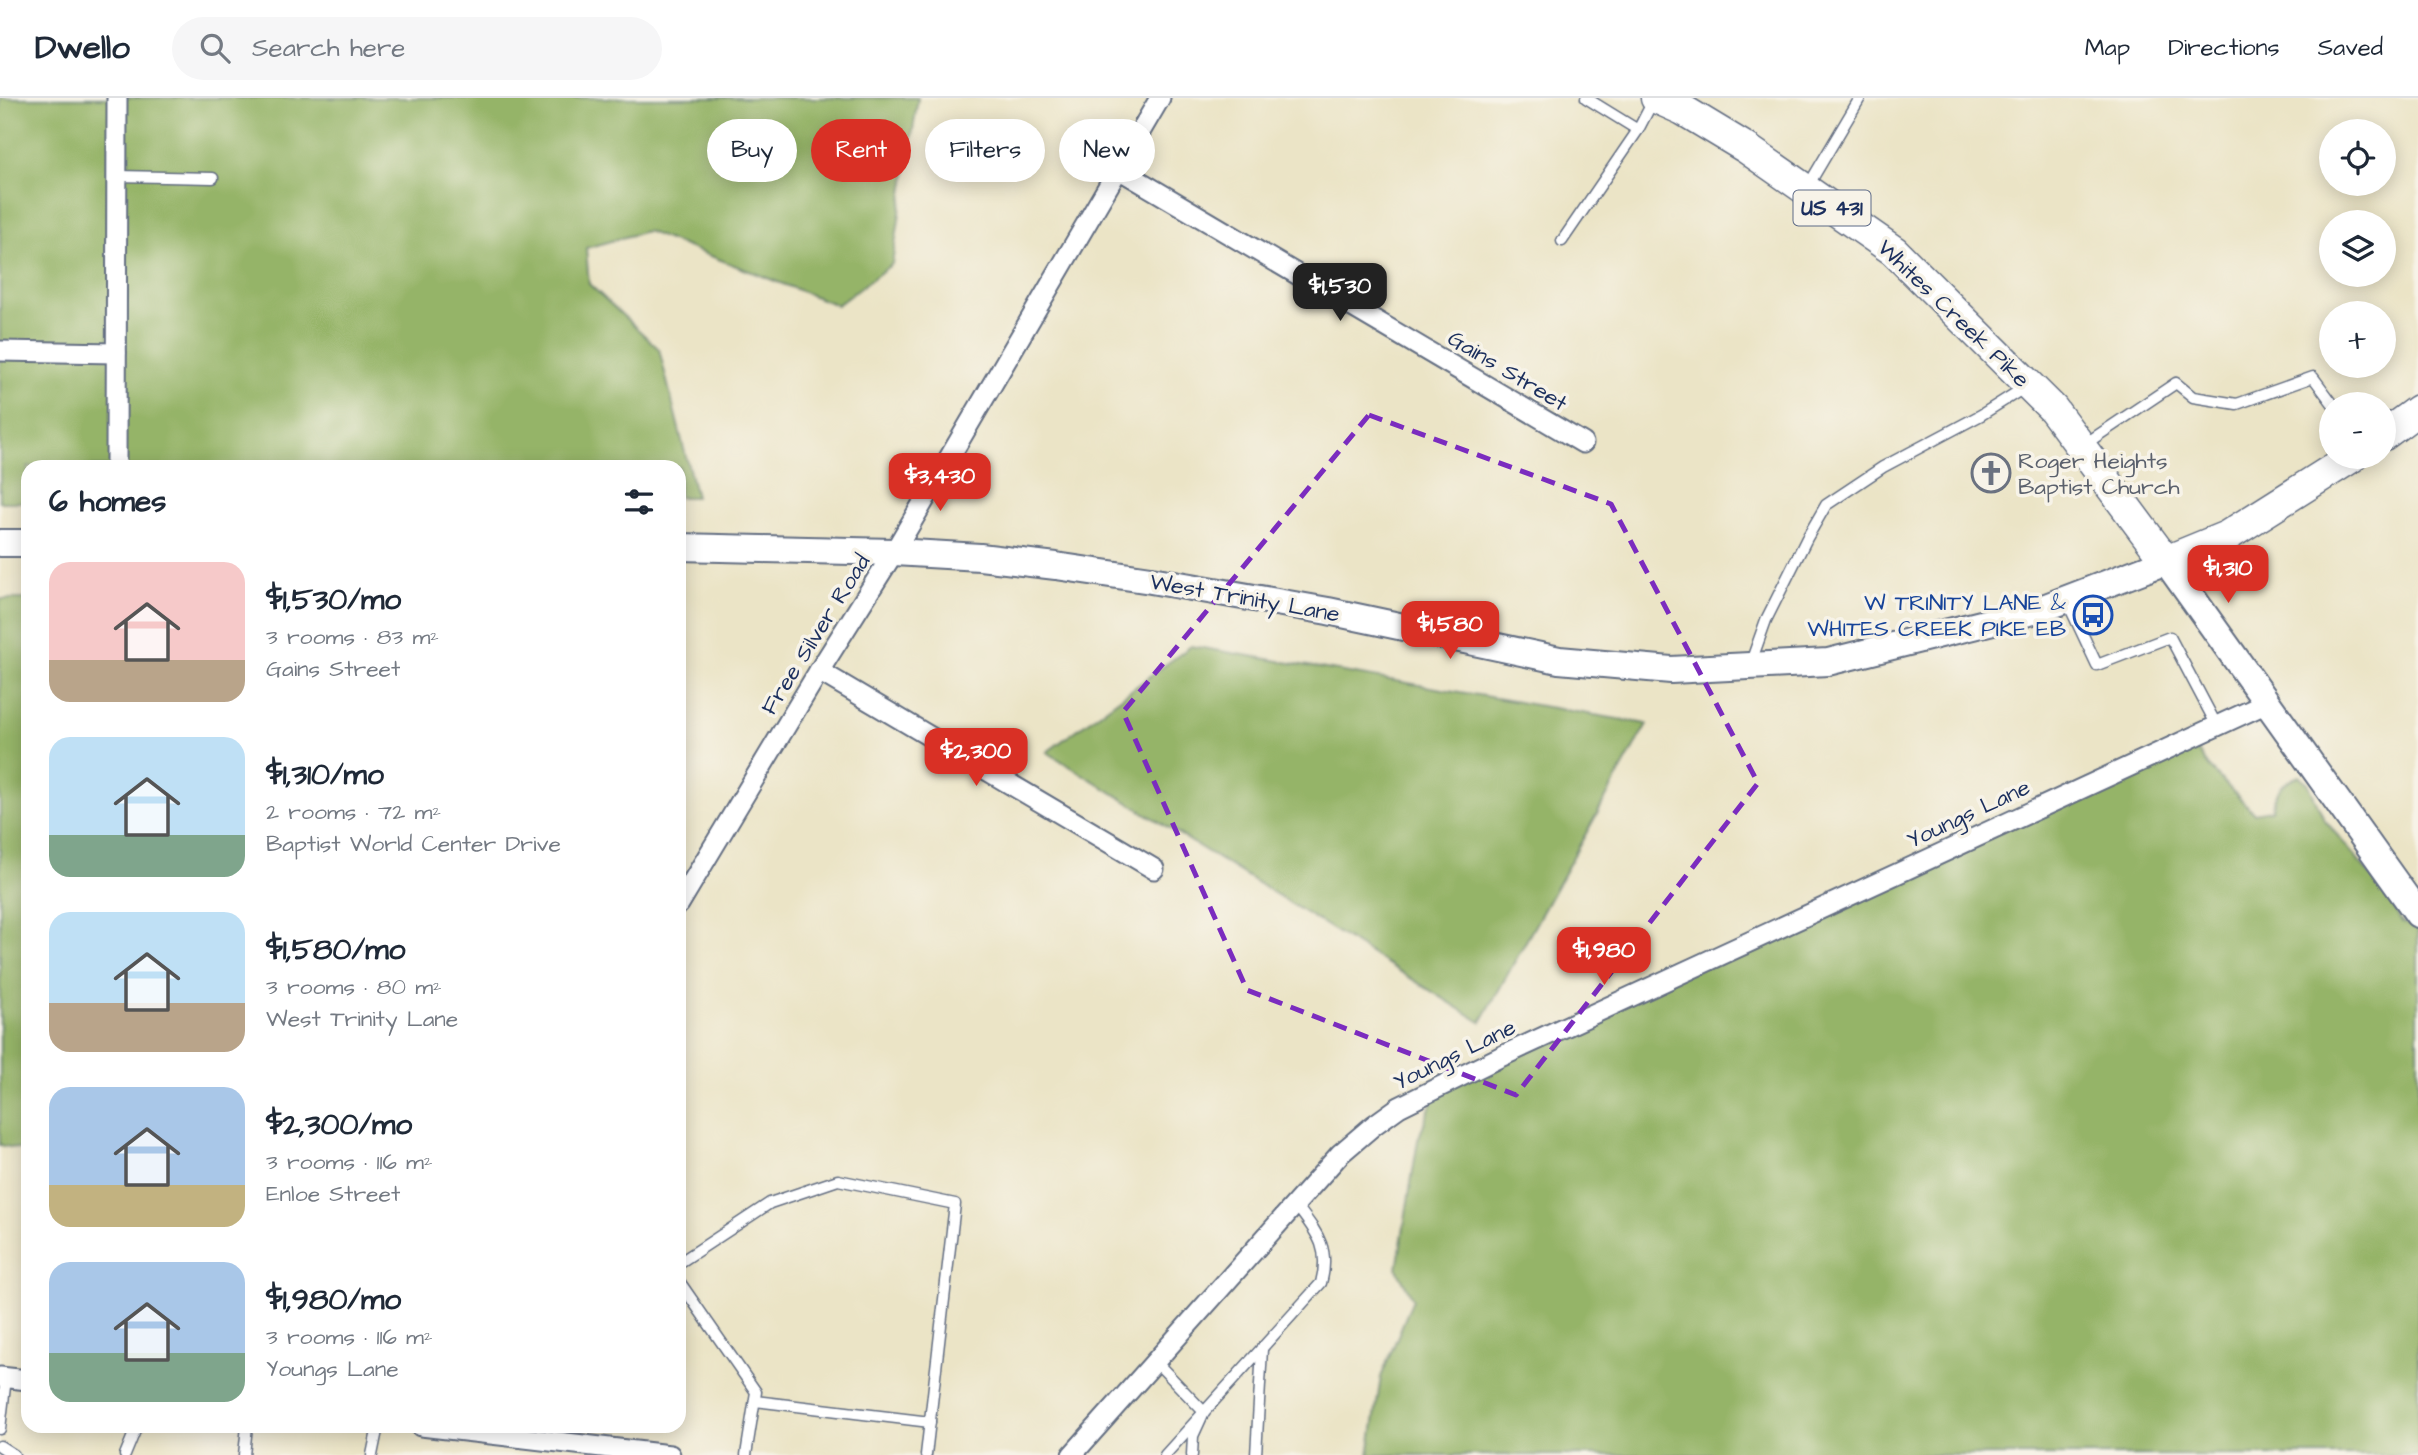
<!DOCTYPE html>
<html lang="en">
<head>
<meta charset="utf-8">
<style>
  body { margin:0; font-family:"Architects Daughter",sans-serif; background:#f6f6f7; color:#1f2937; height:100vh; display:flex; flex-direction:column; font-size:26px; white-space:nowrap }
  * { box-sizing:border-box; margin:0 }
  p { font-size:23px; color:#747a83 }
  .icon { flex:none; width:38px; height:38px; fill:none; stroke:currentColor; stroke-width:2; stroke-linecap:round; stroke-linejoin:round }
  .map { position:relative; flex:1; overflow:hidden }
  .drawer { position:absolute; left:21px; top:362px; width:665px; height:973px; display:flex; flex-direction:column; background:#fff; border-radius:21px; box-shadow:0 4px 18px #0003 }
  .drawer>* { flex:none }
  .top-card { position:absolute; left:707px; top:21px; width:665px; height:63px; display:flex; gap:14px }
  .tools { position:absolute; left:2319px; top:21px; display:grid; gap:14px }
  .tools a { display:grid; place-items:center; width:77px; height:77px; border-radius:50%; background:#fff; box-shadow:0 4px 18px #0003; font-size:35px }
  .price { position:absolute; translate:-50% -60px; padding:0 16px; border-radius:14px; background:#d93025; color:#fff; font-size:23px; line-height:46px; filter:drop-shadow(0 2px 4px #0008) }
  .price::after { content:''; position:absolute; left:50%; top:42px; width:21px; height:16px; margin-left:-10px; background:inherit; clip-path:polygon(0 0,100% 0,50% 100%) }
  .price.current { background:#222; color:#fff }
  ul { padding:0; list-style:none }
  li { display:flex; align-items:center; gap:21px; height:175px; padding:0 28px }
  li span { display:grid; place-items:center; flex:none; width:196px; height:140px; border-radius:21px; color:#555 }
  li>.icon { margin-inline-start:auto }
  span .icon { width:84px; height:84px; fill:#fffc; stroke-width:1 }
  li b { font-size:30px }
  h2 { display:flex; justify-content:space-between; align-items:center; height:84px; padding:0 28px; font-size:30px }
  .chip { padding:0 24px; border-radius:32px; background:#fff; box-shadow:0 4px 18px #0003; font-size:24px; line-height:63px }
  .chip.current { background:#d93025; color:#fff }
  header { display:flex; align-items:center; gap:42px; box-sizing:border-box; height:98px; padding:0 35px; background:#fff; border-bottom:2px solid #e0e1e3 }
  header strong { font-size:33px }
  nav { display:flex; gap:38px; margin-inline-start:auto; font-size:24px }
  .search { width:490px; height:63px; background:#f6f6f7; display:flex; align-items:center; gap:18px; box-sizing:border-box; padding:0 24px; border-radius:38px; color:#747a83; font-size:26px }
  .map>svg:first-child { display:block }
  .forest { fill:#95b468; stroke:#587263; stroke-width:2 }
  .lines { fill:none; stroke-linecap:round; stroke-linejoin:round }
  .lane-casing { stroke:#646e82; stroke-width:13 }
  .street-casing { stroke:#646e82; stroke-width:23 }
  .secondary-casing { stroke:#646e82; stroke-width:30 }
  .primary-casing { stroke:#646e82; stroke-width:33 }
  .lane { stroke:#fff; stroke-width:10 }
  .street { stroke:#fff; stroke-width:19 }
  .secondary { stroke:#fff; stroke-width:26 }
  .primary { stroke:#fff; stroke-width:30 }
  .marked { fill:none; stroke:#7b2cbf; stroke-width:5; stroke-dasharray:14 9; stroke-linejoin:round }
  .labels { text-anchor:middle; stroke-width:7; stroke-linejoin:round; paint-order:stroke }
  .shield { fill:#f7f3e8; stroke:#5d6a87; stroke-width:2 }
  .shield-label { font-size:21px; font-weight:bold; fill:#1b2f5e }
  .street-label { font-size:23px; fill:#1b2f5e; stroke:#f7f3e8 }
  .worship-label { font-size:23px; fill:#5b616d; stroke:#f7f3e8; text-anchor:start }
  .transit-label { font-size:23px; fill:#164399; stroke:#f7f3e8; text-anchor:end }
</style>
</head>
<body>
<header>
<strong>Dwello</strong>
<div class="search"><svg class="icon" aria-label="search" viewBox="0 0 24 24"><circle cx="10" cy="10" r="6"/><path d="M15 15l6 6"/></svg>Search here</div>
<nav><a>Map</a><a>Directions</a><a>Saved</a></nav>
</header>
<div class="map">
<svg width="2418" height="1357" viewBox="0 0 2418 1357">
  <rect width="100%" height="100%" fill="#f7f3e8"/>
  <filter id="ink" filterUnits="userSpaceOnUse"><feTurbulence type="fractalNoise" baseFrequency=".0143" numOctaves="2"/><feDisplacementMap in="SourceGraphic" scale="14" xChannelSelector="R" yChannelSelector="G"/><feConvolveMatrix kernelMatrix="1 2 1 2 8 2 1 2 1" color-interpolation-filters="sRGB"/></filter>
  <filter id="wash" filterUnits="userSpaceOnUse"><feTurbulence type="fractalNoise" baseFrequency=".00686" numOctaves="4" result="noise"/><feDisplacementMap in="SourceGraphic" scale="28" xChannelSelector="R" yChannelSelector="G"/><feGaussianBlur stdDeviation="1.57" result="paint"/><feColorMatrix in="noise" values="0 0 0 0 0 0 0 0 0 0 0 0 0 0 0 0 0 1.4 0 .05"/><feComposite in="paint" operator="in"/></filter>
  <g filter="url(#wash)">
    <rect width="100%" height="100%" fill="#ebe4c6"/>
    <!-- forest -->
    <g class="forest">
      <path d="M 0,0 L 918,0 L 892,166 L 837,207 L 646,133 L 586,150 L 589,186 L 659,251 L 696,399 L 679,399 L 679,369 L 28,369 L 28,404 L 0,404 Z"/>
      <path d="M 0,501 L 28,501 L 28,1053 L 0,1047 Z"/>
      <path d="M 1191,548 L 1647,626 L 1481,924 L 1047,654 Z"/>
      <path d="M 2189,641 L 2209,669 L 2254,715 L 2271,712 C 2275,695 2281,684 2299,678 L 2308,685 L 2324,721 L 2388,799 L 2402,824 L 2418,832 L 2418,1357 L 1369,1357 L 1381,1279 L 1413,1201 L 1397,1171 L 1418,1042 L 1437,990 Z"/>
    </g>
  </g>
  <g filter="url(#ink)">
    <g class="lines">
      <defs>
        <g id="lane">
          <path d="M 1586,0 L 1638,32 L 1653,3"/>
          <path d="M 117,78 L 213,80"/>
          <path d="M 1808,88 L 1860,0"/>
          <path d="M 1562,143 L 1638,32"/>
          <path d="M 2085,346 L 2176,285 L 2193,299 L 2237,306 L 2313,279 L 2333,306"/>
          <path d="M 2066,501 L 2097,567 L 2170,539 L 2217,628"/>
          <path d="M 1751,564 L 1766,522 L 1807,440 L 1826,407 L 1883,369 L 1981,317 L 2027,288"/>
          <path d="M 679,1165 L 770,1105 L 838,1082 L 955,1106 L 926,1357"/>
          <path d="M 679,1183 L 756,1294 L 746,1357"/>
          <path d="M 1156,1264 L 1204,1314 L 1193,1338 L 1192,1357"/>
          <path d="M 755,1303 L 930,1324"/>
          <path d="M 0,1331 L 6,1280"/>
          <path d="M 0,1348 L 14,1357"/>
          <path d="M 125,1357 L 137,1328"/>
          <path d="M 244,1357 L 247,1328"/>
          <path d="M 372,1357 L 378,1328"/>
          <path d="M 1165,1357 L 1321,1185 C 1331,1149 1316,1134 1296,1107"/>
          <path d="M 1256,1357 L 1262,1251"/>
        </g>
        <g id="street">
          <path d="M 1117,70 L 1583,345"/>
          <path d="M 0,253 L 116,255"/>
          <path d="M 116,369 L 117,0"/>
          <path d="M 819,573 L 1154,771"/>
          <path d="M 679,806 L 819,573 L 894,454 L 1160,0"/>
          <path d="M 0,1279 L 28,1282"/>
          <path d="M 421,1328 L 670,1357"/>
          <path d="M 1072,1357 L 1340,1056 L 1374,1027 L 1399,1009 L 1500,959 L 2269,604"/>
        </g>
        <g id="secondary">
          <path d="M 0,445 L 28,445"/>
          <path d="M 679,449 L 894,454 L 980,459 L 1056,468 L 1151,482 L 1328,513 L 1559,562 L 1671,572 L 1828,564 L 2041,511 L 2166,463 L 2418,816"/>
        </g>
        <g id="primary">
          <path d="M 1656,0 L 1683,12 L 1746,50 L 1894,153 L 2053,311 L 2166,463 L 2227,438 L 2352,359"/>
          <path d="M 2384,337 L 2418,312"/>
        </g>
      </defs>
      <!-- lane casing -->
      <use href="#lane" class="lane-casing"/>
      <!-- street casing -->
      <use href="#street" class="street-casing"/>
      <!-- secondary casing -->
      <use href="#secondary" class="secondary-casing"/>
      <!-- primary casing -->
      <use href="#primary" class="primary-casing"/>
      <!-- lane -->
      <use href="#lane" class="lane"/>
      <!-- street -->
      <use href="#street" class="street"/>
      <!-- secondary -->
      <use href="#secondary" class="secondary"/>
      <!-- primary -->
      <use href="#primary" class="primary"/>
    </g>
  </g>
  <!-- marked area -->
  <path class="marked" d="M 1369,317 L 1611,406 L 1758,685 L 1516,997 L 1247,892 L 1123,614 Z"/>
  <!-- icons -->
  <defs>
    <symbol id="church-ring" viewBox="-11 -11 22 22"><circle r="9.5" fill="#f7f3e8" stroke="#6b7280" stroke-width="1.5"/><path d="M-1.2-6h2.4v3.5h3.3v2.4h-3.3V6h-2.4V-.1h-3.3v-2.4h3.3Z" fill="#6b7280"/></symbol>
    <symbol id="bus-ring" viewBox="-11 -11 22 22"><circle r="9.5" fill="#f7f3e8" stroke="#1a4fb4" stroke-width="1.5"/><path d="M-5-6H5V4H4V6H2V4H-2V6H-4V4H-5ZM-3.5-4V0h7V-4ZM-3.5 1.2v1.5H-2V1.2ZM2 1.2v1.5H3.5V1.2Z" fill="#1a4fb4"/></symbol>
  </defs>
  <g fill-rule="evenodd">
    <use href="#church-ring" x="1969" y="353" width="44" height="44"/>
    <use href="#bus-ring" x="2071" y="495" width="44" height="44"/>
  </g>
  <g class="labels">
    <!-- shield labels -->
    <rect class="shield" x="1793.5" y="92.5" width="77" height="35" rx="5"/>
    <g class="shield-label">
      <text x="1832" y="117">US 431</text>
    </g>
    <!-- street labels -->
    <g class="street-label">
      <text transform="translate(1954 215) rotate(44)" y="8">Whites Creek Pike</text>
      <text transform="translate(1508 272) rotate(31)" y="8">Gains Street</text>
      <text transform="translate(1245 499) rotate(10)" y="8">West Trinity Lane</text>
      <text transform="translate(815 536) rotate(-58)" y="8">Free Silver Road</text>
      <text transform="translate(1968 715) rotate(-25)" y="8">Youngs Lane</text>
      <text transform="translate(1454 956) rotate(-26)" y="8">Youngs Lane</text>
    </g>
    <!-- worship labels -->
    <g class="worship-label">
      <text x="2018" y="370">Roger Heights<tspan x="2018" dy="26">Baptist Church</tspan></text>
    </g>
    <!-- transit labels -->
    <g class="transit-label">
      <text x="2066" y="512">W TRINITY LANE &amp;<tspan x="2066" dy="26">WHITES CREEK PIKE EB</tspan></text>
    </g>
  </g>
</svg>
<div class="tools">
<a><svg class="icon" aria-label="locate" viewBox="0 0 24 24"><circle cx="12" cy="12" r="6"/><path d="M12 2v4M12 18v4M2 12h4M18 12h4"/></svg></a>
<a><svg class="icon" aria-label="layers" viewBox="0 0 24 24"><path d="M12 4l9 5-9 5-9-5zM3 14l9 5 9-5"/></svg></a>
<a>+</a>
<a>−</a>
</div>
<b class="price current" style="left:1340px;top:225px">$1,530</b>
<b class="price" style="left:940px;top:415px">$3,430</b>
<b class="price" style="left:2228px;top:507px">$1,310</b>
<b class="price" style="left:1450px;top:563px">$1,580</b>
<b class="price" style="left:976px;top:690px">$2,300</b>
<b class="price" style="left:1604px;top:889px">$1,980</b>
<div class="top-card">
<a class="chip">Buy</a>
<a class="chip current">Rent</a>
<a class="chip">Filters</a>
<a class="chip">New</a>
</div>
<section class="drawer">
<h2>6 homes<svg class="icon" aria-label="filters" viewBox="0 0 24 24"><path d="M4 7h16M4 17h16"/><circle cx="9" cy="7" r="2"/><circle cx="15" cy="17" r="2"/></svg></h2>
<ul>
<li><span style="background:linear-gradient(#f6c9c9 70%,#b9a48a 0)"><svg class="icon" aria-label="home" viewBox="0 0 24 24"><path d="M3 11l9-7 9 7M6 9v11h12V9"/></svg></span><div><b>$1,530/mo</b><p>3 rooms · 83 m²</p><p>Gains Street</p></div></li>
<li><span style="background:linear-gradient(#bfe0f5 70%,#7fa58c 0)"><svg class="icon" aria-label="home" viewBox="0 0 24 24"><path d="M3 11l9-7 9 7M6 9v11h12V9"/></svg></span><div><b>$1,310/mo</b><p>2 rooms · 72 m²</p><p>Baptist World Center Drive</p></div></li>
<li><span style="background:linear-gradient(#bfe0f5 65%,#b9a48a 0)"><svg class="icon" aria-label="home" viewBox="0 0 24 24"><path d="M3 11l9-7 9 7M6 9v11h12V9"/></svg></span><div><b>$1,580/mo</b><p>3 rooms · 80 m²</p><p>West Trinity Lane</p></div></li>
<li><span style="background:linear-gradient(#a9c7e8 70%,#c2b280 0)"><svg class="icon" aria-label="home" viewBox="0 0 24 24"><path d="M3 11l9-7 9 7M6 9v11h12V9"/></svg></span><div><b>$2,300/mo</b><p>3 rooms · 116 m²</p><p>Enloe Street</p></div></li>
<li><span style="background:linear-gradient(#a9c7e8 65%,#7fa58c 0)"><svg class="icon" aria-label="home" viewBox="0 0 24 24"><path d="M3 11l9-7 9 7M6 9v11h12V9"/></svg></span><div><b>$1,980/mo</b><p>3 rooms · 116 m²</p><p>Youngs Lane</p></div></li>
</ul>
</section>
</div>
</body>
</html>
